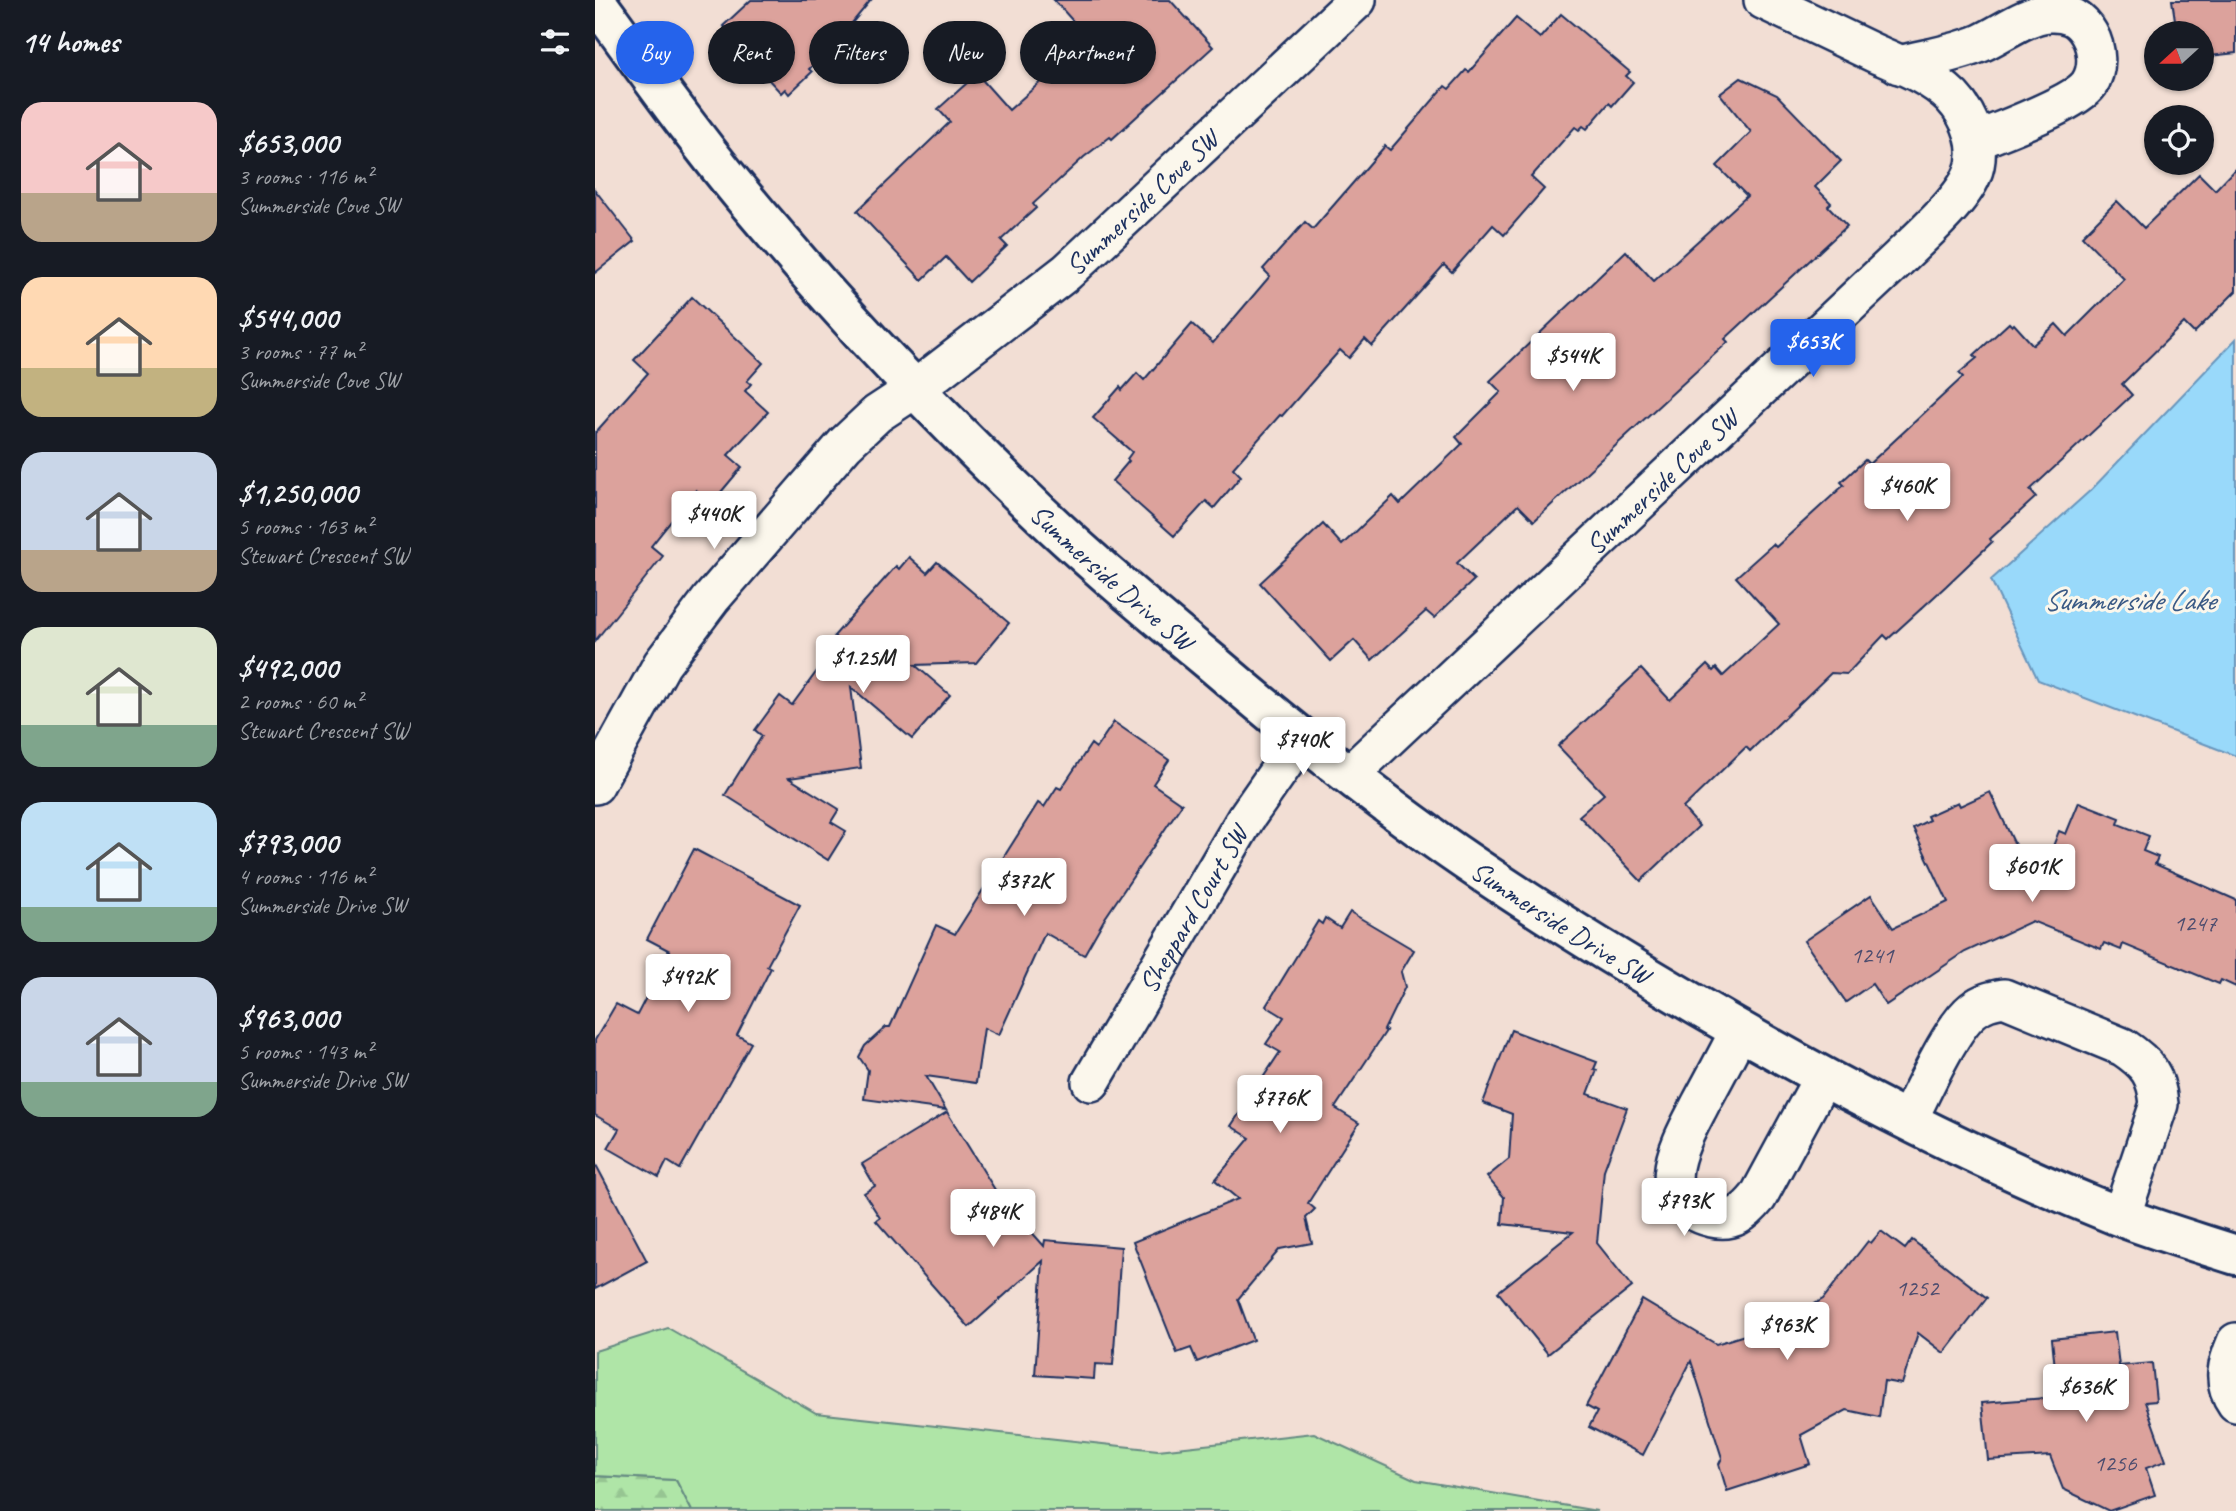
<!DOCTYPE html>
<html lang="en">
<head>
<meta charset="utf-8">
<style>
  body { margin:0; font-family:Caveat,sans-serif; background:#242831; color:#f1f3f6; height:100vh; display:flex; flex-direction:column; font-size:26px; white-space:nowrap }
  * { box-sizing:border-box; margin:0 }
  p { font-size:23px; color:#9ea1a6 }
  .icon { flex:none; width:38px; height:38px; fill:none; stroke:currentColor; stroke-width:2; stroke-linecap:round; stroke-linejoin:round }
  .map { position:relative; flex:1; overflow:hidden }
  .side { display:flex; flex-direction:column; background:#171b24; width:595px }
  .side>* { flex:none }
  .hud { position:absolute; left:21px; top:21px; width:665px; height:63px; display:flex; gap:14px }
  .needle { width:46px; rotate:249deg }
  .buttons { position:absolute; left:1549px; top:21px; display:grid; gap:14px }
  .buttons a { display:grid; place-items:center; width:70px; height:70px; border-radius:50%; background:#171b24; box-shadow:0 2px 5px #0004; font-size:35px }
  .price { position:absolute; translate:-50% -60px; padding:0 16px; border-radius:7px; background:#fff; color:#222; font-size:23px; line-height:46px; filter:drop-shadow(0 2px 4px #0008) }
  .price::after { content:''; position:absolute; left:50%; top:42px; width:21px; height:16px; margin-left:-10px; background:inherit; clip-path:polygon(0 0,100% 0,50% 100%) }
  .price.on { background:#2563eb; color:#fff }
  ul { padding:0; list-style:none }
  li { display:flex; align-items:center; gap:21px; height:175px; padding:0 21px }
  li span { display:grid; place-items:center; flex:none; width:196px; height:140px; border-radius:21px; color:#555 }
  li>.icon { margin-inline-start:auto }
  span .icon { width:84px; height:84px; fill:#fffc; stroke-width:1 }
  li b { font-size:30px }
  h2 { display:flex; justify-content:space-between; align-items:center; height:84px; padding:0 21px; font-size:30px }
  .pill { padding:0 24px; border-radius:32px; background:#171b24; box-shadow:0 2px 5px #0004; font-size:24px; line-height:63px }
  .pill.on { background:#2563eb; color:#fff }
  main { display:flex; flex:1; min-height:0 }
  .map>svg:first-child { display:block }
  .forest { fill:url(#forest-firs); stroke:#658a82; stroke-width:2 }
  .park { fill:#afe5a7; stroke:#658a82; stroke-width:2 }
  .water { fill:#99d9fa; stroke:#6795bc; stroke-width:2 }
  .building { fill:#dca29c; stroke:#1b2f5e; stroke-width:2 }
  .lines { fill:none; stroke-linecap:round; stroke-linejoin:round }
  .street-casing { stroke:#1b2f5e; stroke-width:42 }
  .secondary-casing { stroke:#1b2f5e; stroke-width:44 }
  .street { stroke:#fbf7ec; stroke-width:37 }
  .secondary { stroke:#fbf7ec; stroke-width:38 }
  .labels { text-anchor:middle; stroke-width:6; stroke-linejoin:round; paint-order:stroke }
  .number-label { font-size:24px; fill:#4b4c6e }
  .street-label { font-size:28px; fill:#1b2f5e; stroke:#fbf7ec }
  .water-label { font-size:30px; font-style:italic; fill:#3a5a85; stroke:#fbf7ec }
</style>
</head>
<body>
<main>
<section class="side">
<h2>14 homes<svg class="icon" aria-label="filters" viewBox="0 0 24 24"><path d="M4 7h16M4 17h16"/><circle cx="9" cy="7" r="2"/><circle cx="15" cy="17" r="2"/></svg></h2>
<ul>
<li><span style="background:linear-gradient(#f6c9c9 65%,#b9a48a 0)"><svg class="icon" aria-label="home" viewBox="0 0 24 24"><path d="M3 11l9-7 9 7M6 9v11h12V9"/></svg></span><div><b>$653,000</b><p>3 rooms · 116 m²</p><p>Summerside Cove SW</p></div></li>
<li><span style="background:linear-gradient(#ffd9b3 65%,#c2b280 0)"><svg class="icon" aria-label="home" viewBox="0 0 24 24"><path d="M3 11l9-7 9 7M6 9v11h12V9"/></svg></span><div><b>$544,000</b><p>3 rooms · 77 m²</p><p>Summerside Cove SW</p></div></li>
<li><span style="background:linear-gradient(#c9d6e8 70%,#b9a48a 0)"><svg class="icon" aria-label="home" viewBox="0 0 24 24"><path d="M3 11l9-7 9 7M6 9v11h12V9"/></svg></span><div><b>$1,250,000</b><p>5 rooms · 163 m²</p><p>Stewart Crescent SW</p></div></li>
<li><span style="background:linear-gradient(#dfe7d0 70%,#7fa58c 0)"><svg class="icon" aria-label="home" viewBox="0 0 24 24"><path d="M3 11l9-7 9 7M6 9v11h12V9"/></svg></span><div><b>$492,000</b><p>2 rooms · 60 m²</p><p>Stewart Crescent SW</p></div></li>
<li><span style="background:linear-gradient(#bfe0f5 75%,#7fa58c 0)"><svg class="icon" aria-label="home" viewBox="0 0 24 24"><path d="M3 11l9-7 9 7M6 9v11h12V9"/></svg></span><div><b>$793,000</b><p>4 rooms · 116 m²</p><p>Summerside Drive SW</p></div></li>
<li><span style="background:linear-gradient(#c9d6e8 75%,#7fa58c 0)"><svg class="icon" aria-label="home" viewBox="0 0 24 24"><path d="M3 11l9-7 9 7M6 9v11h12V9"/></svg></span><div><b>$963,000</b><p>5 rooms · 143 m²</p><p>Summerside Drive SW</p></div></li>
</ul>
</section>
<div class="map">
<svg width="1641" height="1511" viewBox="0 0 1641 1511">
  <defs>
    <pattern id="forest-firs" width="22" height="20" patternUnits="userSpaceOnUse" patternTransform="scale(1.75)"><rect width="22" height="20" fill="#afe5a7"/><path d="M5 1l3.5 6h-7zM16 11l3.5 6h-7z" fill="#96c592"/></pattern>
  </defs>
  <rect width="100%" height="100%" fill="#f2ded4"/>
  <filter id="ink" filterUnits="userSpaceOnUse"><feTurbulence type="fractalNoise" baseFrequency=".0143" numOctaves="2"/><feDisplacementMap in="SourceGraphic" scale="14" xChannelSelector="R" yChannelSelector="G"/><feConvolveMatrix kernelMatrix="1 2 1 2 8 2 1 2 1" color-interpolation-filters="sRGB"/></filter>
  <g filter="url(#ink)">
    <!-- forest -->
    <path class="forest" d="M 0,1476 L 81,1480 L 97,1511 L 0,1511 Z"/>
    <!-- park -->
    <path class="park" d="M 73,1328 L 221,1413 L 563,1450 L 719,1433 L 821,1480 L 1002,1511 L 97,1511 L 81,1480 L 0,1476 L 0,1351 Z"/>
    <!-- water -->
    <path class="water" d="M 1641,339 L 1641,756 L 1443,680 L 1396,580 L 1497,489 Z"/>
    <!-- building -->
    <g class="building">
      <path d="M 156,0 L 276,0 L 238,46 L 214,69 L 217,72 L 194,94 L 190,89 L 186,93 L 130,33 L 133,30 L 128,26 Z"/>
      <path d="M 459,0 L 575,0 L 618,47 L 517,139 L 515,137 L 489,157 L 438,204 L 441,208 L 406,240 L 412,246 L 374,282 L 351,257 L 327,280 L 262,211 L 355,122 L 343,109 L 382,74 L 414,110 L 494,39 Z"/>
      <path d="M 1577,0 L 1641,0 L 1641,53 L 1606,57 L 1606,33 L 1582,33 Z"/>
      <path d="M 966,14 L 1035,72 L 1031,76 L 1038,82 L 1017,106 L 1014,103 L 992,129 L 988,126 L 984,130 L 980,127 L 936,177 L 949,189 L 909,235 L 898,225 L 857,272 L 849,265 L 777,346 L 770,339 L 754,358 L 745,350 L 687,416 L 685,415 L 638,468 L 646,476 L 619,508 L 611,501 L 579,536 L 517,481 L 534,461 L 532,459 L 537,452 L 498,418 L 525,387 L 527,390 L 542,373 L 549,380 L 597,324 L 618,343 L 675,276 L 668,269 L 710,222 L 718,229 L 790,146 L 795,150 L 850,86 L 854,89 L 871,70 L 874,72 L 921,18 L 945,38 Z"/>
      <path d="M 1146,78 L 1182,95 L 1246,161 L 1220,187 L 1236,203 L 1233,206 L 1252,226 L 1130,339 L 1133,342 L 939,521 L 923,505 L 862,563 L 879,580 L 839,618 L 831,611 L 777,660 L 759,640 L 736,661 L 665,583 L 728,524 L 747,545 L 798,496 L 805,504 L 867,444 L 861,437 L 906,392 L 895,381 L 1031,251 L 1059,281 L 1152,196 L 1122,166 L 1156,132 L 1125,94 Z"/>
      <path d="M 1641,168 L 1641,291 L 1599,333 L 1589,323 L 1527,384 L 1537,395 L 1435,490 L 1441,497 L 1395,539 L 1397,542 L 1351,586 L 1293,639 L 1289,635 L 1252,674 L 1236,673 L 1155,751 L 1151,747 L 1088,808 L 1104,826 L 1046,881 L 984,816 L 1009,794 L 963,746 L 1046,669 L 1075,700 L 1112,665 L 1118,671 L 1121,668 L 1128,676 L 1184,624 L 1141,577 L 1178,544 L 1181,547 L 1249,485 L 1246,482 L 1270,460 L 1274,464 L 1368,377 L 1364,373 L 1382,358 L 1379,355 L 1414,323 L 1417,326 L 1419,324 L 1438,345 L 1461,324 L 1472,336 L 1529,279 L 1487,236 L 1522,201 L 1549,228 L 1604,174 L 1620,190 Z"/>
      <path d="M 0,190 L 40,241 L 0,273 Z"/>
      <path d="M 97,297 L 168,363 L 152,381 L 156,384 L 150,391 L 173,412 L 133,455 L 147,467 L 116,504 L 101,490 L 56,546 L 68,556 L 0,641 L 0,433 L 53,373 L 39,360 Z"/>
      <path d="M 314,557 L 332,573 L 342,562 L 414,623 L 381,663 L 320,665 L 355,695 L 317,739 L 256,687 L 266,768 L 194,778 L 244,809 L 236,822 L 251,831 L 233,860 L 130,795 L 167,736 L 160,730 L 185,696 L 197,705 L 244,641 L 239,636 L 301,566 L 304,569 Z"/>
      <path d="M 519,722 L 574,760 L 558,784 L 587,804 L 510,918 L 489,955 L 450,933 L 404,1035 L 389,1028 L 381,1083 L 331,1076 L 351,1110 L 269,1099 L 273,1070 L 264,1057 L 270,1046 L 291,1027 L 295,1027 L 341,925 L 360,934 L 443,803 L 449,807 L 462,787 L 466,789 L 496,744 L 501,748 Z"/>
      <path d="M 1395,792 L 1441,889 L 1464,831 L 1471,834 L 1484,802 L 1525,818 L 1523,824 L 1554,836 L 1548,851 L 1563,857 L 1560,864 L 1641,900 L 1641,987 L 1626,980 L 1624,984 L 1528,944 L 1526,950 L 1509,943 L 1506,949 L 1437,921 L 1370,952 L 1291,1005 L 1277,984 L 1251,1002 L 1209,941 L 1276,895 L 1298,928 L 1353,902 L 1318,828 L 1334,820 L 1332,816 L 1363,802 L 1365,806 Z"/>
      <path d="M 99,849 L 205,905 L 172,966 L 176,968 L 142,1035 L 156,1043 L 85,1169 L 72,1161 L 64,1177 L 13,1148 L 24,1129 L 0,1115 L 0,1040 L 21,1004 L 42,1015 L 75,951 L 52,939 Z"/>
      <path d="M 755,912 L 819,950 L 806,972 L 810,987 L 789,1030 L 791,1031 L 740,1108 L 764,1123 L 713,1203 L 720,1209 L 711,1218 L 717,1243 L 685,1249 L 643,1299 L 658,1340 L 602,1362 L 596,1348 L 582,1353 L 538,1242 L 643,1199 L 620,1180 L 655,1138 L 636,1126 L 685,1052 L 671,1044 L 689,1017 L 671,1006 L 723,921 L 727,924 L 730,918 L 745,928 Z"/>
      <path d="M 916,1030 L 1002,1062 L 999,1069 L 1002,1070 L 993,1094 L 1032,1108 L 1009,1170 L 1002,1243 L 1037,1287 L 953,1354 L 903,1292 L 978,1232 L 907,1224 L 909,1197 L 892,1177 L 914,1159 L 917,1114 L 888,1103 Z"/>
      <path d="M 352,1112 L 402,1193 L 449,1246 L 450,1240 L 526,1247 L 518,1365 L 500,1364 L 499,1379 L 440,1375 L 448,1261 L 374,1327 L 281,1221 L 285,1218 L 269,1193 L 280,1186 L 267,1164 Z"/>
      <path d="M 0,1163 L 52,1261 L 0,1289 Z"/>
      <path d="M 1286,1231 L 1310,1249 L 1317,1240 L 1392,1298 L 1349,1353 L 1323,1333 L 1307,1384 L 1289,1381 L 1284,1417 L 1252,1410 L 1206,1435 L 1215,1464 L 1132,1491 L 1124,1464 L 1127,1458 L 1096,1361 L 1048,1455 L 994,1427 L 1002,1412 L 991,1406 L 1047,1300 L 1121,1344 L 1185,1324 L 1228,1299 L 1273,1241 L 1276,1243 Z"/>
      <path d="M 1520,1332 L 1524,1366 L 1557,1363 L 1561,1401 L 1550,1402 L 1571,1461 L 1551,1468 L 1560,1495 L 1514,1511 L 1468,1489 L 1455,1456 L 1393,1460 L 1387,1403 L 1463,1397 L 1457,1339 Z"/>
    </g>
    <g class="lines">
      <defs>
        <g id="street">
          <path d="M 1304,65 C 1331,58 1360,54 1386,43 C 1408,33 1430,15 1454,13 C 1472,12 1485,18 1494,34 C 1502,48 1504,69 1494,84 C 1480,104 1406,130 1381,141"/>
          <path id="s1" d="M 754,775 L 1303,259 C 1324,238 1366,202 1377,175 C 1388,149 1376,117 1357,97 C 1336,76 1306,65 1279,53 C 1242,35 1205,18 1168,0"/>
          <path id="s2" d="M 0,785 L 67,664 L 116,599 L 250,444 L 282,414 L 320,389 L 472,272 L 762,0"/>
          <path d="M 1144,1031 C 1132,1055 1119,1079 1106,1103 C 1086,1142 1050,1200 1117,1218 C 1138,1223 1150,1213 1163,1197 L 1228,1077"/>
          <path id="s3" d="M 496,1082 L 651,818 L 706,739"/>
          <path d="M 1313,1120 C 1327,1093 1356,1027 1378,1010 C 1388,1002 1397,1000 1409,998 L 1528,1047 C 1553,1064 1561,1074 1564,1104 L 1526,1217"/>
          <path d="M 1641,1342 C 1632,1363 1626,1382 1641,1403"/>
        </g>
        <g id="secondary">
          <path id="s4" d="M 0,0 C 58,80 115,160 180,234 C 257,325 340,412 426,495 C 486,554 551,608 616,662 C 699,733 784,802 874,863 C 949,914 1027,962 1106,1008 C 1239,1086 1377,1158 1521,1215 C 1560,1230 1601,1242 1641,1255"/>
        </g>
      </defs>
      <!-- street casing -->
      <use href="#street" class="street-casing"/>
      <!-- secondary casing -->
      <use href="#secondary" class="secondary-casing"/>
      <!-- street -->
      <use href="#street" class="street"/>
      <!-- secondary -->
      <use href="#secondary" class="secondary"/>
    </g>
  </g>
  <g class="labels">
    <!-- number labels -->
    <g class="number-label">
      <text x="1600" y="931">1247</text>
      <text x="1277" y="963">1241</text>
      <text x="1322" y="1296">1252</text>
      <text x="1520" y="1471">1256</text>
    </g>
    <!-- street labels -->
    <g class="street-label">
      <text dy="10" stroke="none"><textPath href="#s2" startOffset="808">Summerside Cove SW</textPath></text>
      <text dy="10" stroke="none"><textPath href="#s1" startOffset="429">Summerside Cove SW</textPath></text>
      <text dy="10" stroke="none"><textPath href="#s4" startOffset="777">Summerside Drive SW</textPath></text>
      <text dy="10" stroke="none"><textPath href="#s3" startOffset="201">Sheppard Court SW</textPath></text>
      <text dy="10" stroke="none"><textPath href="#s4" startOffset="1344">Summerside Drive SW</textPath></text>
    </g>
    <!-- water labels -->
    <g class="water-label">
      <text x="1534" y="610">Summerside Lake</text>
    </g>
  </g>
</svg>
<div class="buttons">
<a><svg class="needle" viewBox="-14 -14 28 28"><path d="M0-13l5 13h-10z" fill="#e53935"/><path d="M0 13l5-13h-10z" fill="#9ea1a6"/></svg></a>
<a><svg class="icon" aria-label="locate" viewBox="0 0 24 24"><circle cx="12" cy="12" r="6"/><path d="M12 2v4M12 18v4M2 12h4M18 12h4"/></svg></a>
</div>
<b class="price on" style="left:1218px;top:379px">$653K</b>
<b class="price" style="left:978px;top:393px">$544K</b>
<b class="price" style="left:1312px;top:523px">$460K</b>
<b class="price" style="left:119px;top:551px">$440K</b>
<b class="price" style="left:268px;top:695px">$1.25M</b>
<b class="price" style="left:708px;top:777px">$740K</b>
<b class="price" style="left:1437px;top:904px">$601K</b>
<b class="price" style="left:429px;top:918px">$372K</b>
<b class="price" style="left:93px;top:1014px">$492K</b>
<b class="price" style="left:685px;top:1135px">$776K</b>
<b class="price" style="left:1089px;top:1238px">$793K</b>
<b class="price" style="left:398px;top:1249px">$484K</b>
<b class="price" style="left:1192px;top:1362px">$963K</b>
<b class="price" style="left:1491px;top:1424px">$636K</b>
<div class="hud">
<a class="pill on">Buy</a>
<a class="pill">Rent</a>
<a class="pill">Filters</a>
<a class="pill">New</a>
<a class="pill">Apartment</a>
</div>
</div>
</main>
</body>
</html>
